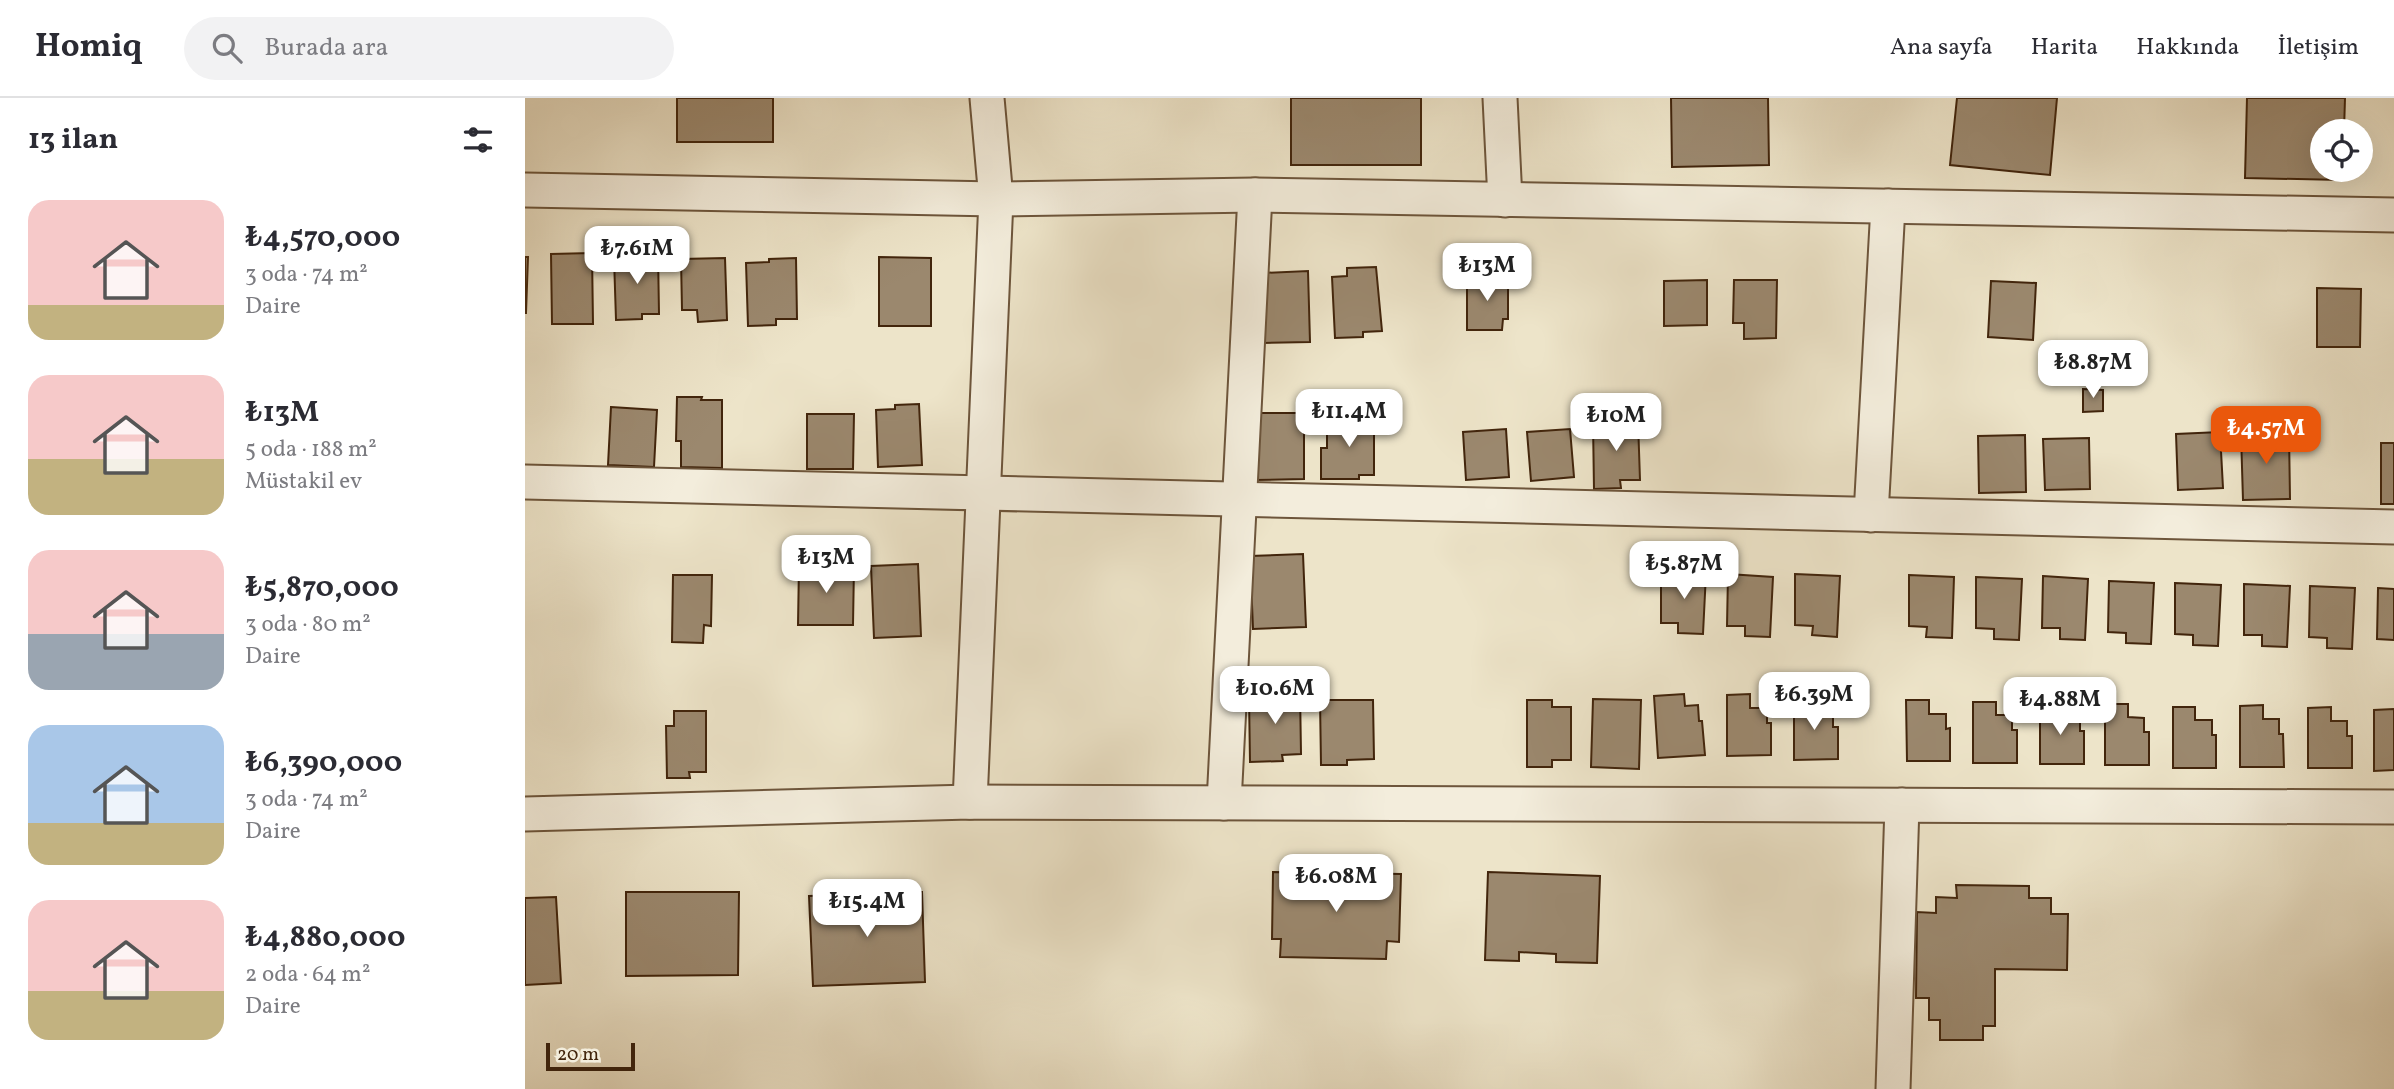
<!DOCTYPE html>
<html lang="tr">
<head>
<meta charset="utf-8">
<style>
  body { margin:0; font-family:Vollkorn,serif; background:#f2f2f3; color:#2b2b33; height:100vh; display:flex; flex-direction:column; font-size:26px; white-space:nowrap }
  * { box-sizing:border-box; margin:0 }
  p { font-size:23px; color:#7c7c81 }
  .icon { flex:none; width:38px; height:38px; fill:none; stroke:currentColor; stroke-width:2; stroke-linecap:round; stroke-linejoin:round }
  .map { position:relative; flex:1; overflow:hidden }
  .details { display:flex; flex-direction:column; background:#fff; width:525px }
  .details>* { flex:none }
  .fabs { position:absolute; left:1785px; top:21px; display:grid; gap:14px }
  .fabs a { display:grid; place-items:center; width:63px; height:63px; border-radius:50%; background:#fff; box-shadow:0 7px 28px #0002; font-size:35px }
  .scale { position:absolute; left:21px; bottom:18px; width:89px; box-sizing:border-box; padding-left:7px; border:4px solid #42250c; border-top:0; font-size:19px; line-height:24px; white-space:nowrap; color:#42250c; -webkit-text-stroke:5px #f3eddc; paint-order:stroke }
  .price { position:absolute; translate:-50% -60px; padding:0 16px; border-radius:14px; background:#fff; color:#222; font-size:23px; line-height:46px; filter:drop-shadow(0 2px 4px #0008) }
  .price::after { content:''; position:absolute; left:50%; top:42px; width:21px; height:16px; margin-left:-10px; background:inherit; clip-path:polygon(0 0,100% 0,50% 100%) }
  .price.selected { background:#ea580c; color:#fff }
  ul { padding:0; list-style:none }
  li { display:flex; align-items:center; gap:21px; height:175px; padding:0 28px }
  li span { display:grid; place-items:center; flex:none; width:196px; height:140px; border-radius:21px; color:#555 }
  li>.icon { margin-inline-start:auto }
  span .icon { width:84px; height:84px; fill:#fffc; stroke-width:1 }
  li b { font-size:30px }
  h2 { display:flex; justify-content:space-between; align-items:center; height:84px; padding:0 28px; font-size:30px }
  header { display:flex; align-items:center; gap:42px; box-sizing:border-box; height:98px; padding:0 35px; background:#fff; border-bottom:2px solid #e1e1e2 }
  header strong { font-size:33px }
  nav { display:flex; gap:38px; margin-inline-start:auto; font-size:24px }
  .search { width:490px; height:63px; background:#f2f2f3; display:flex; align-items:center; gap:18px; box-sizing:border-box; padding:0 24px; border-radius:38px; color:#7c7c81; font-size:26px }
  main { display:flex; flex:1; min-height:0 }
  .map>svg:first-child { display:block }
  .building { fill:#9b886e; stroke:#42250c; stroke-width:2 }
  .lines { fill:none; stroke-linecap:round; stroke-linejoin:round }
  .street-casing { stroke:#6d553b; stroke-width:37 }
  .street { stroke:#f3eddc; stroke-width:33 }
</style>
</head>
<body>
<header>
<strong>Homiq</strong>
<div class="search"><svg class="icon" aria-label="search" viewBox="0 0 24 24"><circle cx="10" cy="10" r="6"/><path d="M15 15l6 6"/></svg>Burada ara</div>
<nav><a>Ana sayfa</a><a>Harita</a><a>Hakkında</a><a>İletişim</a></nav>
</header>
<main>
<section class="details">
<h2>13 ilan<svg class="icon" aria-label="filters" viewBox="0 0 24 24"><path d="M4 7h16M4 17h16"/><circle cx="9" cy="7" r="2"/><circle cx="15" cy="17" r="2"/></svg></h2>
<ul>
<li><span style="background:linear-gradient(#f6c9c9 75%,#c2b280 0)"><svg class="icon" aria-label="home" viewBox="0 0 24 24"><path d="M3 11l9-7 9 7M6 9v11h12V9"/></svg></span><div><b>₺4,570,000</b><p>3 oda · 74 m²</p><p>Daire</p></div></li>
<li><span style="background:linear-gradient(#f6c9c9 60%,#c2b280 0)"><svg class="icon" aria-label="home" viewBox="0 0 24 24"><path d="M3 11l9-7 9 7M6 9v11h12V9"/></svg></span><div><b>₺13M</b><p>5 oda · 188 m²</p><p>Müstakil ev</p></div></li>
<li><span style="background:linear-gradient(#f6c9c9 60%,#9aa5b1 0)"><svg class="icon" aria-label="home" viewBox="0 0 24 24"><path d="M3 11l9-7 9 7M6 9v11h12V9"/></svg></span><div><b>₺5,870,000</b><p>3 oda · 80 m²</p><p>Daire</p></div></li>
<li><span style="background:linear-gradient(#a9c7e8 70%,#c2b280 0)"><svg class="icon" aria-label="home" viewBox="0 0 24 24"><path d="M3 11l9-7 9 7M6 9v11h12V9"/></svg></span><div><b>₺6,390,000</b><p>3 oda · 74 m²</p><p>Daire</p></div></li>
<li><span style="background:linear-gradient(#f6c9c9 65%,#c2b280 0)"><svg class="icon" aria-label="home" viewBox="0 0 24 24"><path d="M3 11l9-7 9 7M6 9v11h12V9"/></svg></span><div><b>₺4,880,000</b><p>2 oda · 64 m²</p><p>Daire</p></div></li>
</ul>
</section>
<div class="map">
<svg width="1869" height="991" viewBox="0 0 1869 991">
  <rect width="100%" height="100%" fill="#ede4c9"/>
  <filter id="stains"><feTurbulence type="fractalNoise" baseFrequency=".00286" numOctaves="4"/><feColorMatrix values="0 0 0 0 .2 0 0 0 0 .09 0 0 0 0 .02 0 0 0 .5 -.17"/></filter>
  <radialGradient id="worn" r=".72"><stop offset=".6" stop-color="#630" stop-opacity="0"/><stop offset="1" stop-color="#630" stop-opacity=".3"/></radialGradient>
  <!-- building -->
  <g class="building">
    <rect x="152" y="0" width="96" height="44"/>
    <rect x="766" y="0" width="130" height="67"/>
    <path d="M 1146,0 L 1243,0 L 1244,67 L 1147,69 Z"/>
    <path d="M 1432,0 L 1532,0 L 1525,77 L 1425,67 Z"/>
    <path d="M 1722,0 L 1820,0 L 1819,33 L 1797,33 L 1797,72 L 1818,72 L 1817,82 L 1720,80 Z"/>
    <path d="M 133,154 L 134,216 L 117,216 L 117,221 L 91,222 L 89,160 L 106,159 L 106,155 Z"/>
    <path d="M 67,155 L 68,226 L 27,226 L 26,156 Z"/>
    <path d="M 0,159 L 3,159 L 1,215 L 0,215 Z"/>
    <path d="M 354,159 L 406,160 L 406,228 L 354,228 Z"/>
    <path d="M 200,160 L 202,222 L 173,224 L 172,212 L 157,212 L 156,161 Z"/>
    <path d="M 271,160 L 272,221 L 251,221 L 251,227 L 223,228 L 221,165 L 244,164 L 244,161 Z"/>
    <path d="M 851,169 L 857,233 L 838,234 L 838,239 L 810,240 L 807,179 L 822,178 L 822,170 Z"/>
    <path d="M 783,173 L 785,244 L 738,245 L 737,175 Z"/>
    <path d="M 942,180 L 983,180 L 983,221 L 978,221 L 977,232 L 942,232 Z"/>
    <path d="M 1182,182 L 1182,227 L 1139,228 L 1139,183 Z"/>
    <path d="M 1209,182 L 1252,182 L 1251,240 L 1219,241 L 1219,225 L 1208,225 Z"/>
    <path d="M 1466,183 L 1511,185 L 1508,242 L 1463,239 Z"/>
    <path d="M 1792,190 L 1836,191 L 1835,249 L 1792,249 Z"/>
    <path d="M 1558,291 L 1578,292 L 1578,313 L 1558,314 Z"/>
    <path d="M 152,299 L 177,299 L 176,302 L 197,302 L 197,370 L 156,369 L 156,343 L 151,343 Z"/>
    <path d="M 394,306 L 397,367 L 353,369 L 351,312 L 370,311 L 370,307 Z"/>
    <path d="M 86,309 L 132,312 L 129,369 L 83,367 Z"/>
    <path d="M 729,315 L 779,315 L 779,381 L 730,382 Z"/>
    <path d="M 282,316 L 329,316 L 328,371 L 282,371 Z"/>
    <path d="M 802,321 L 849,321 L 849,377 L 834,377 L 834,381 L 796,381 L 796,350 L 802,350 Z"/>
    <path d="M 1113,323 L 1115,382 L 1095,382 L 1096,390 L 1069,391 L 1068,324 Z"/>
    <path d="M 981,331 L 984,379 L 941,382 L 938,334 Z"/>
    <path d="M 1045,331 L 1049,379 L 1006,383 L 1002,334 Z"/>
    <path d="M 1695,334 L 1698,390 L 1653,392 L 1651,336 Z"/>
    <path d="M 1764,335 L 1765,401 L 1718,402 L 1716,336 Z"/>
    <path d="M 1500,337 L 1501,394 L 1454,395 L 1453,338 Z"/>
    <path d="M 1564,340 L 1565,391 L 1520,392 L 1518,341 Z"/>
    <rect x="1856" y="345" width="13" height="61"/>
    <path d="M 778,456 L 781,529 L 728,531 L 725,458 Z"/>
    <path d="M 393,466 L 396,538 L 349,540 L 346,468 Z"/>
    <path d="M 274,467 L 329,468 L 328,527 L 273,527 Z"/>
    <path d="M 1136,473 L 1181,475 L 1178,536 L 1153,535 L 1153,525 L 1136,525 Z"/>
    <path d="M 1203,476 L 1248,479 L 1245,539 L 1220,538 L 1220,528 L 1202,528 Z"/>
    <path d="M 1270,476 L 1315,478 L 1312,539 L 1287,537 L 1288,528 L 1270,527 Z"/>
    <path d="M 148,477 L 187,477 L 186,528 L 179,527 L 178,545 L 147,544 Z"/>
    <path d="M 1384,477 L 1429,479 L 1427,540 L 1401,539 L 1402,529 L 1384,528 Z"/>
    <path d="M 1518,478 L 1563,481 L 1560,542 L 1535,541 L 1535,530 L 1517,530 Z"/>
    <path d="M 1451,479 L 1497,481 L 1494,542 L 1469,541 L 1469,531 L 1451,530 Z"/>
    <path d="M 1584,483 L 1629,485 L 1626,546 L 1601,545 L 1601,535 L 1583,534 Z"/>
    <path d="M 1650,485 L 1696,487 L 1693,548 L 1668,547 L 1668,537 L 1650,536 Z"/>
    <path d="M 1719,486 L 1765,488 L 1762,549 L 1737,548 L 1737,537 L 1719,537 Z"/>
    <path d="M 1785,488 L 1830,490 L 1827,551 L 1802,550 L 1802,540 L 1784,539 Z"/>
    <path d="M 1853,490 L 1869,491 L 1869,542 L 1852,541 Z"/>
    <path d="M 745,593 L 775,593 L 776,656 L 757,657 L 758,663 L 725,664 L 724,599 L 745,599 Z"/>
    <path d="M 1159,596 L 1160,608 L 1173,607 L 1174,623 L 1177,623 L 1180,657 L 1133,660 L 1129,598 Z"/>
    <path d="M 1225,596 L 1225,610 L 1242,610 L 1242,625 L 1246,625 L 1246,657 L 1202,658 L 1202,597 Z"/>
    <path d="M 1292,600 L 1292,614 L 1308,614 L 1308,629 L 1313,629 L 1313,661 L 1269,662 L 1269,601 Z"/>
    <path d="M 1068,601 L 1116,602 L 1114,671 L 1066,669 Z"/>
    <path d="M 795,602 L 848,602 L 849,661 L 822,662 L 822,667 L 796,667 Z"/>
    <path d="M 1002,602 L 1027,602 L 1027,609 L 1046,609 L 1046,662 L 1027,662 L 1027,669 L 1002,669 Z"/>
    <path d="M 1381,602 L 1404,602 L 1404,616 L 1421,616 L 1421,631 L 1425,630 L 1425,663 L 1382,663 Z"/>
    <path d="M 1448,604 L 1471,604 L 1471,617 L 1487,617 L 1487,632 L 1492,632 L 1492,665 L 1448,665 Z"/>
    <path d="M 1515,605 L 1538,605 L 1538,618 L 1555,619 L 1555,633 L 1559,633 L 1559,666 L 1515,666 Z"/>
    <path d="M 1580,606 L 1603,606 L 1603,619 L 1619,620 L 1619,634 L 1624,634 L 1624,667 L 1580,667 Z"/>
    <path d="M 1738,607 L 1738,621 L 1754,621 L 1754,636 L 1758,636 L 1759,669 L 1715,669 L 1715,608 Z"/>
    <path d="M 1648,609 L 1670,609 L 1670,622 L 1687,622 L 1687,637 L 1691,637 L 1691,670 L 1648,670 Z"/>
    <path d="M 1806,609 L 1806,623 L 1822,623 L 1822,638 L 1827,638 L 1827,670 L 1783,670 L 1783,610 Z"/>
    <path d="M 1869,611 L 1869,672 L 1849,673 L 1849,612 Z"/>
    <path d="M 149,613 L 181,613 L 181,674 L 164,674 L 165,680 L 142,680 L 141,628 L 149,628 Z"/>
    <path d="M 748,774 L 876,776 L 874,844 L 862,843 L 861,861 L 755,859 L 756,841 L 747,841 Z"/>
    <path d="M 963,774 L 1075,778 L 1072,865 L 1031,864 L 1031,856 L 994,854 L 994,863 L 960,862 Z"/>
    <path d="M 1431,787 L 1504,788 L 1504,800 L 1526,800 L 1526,816 L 1543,816 L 1542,872 L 1470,871 L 1470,928 L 1458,928 L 1458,942 L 1415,942 L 1415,922 L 1404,922 L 1404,900 L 1391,900 L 1392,814 L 1411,815 L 1411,799 L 1432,800 Z"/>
    <path d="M 101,794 L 214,794 L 213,877 L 101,878 Z"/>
    <path d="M 397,794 L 400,884 L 288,888 L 284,798 Z"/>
    <path d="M 31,799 L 36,885 L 0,887 L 0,800 Z"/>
  </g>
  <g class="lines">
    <defs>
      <g id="street">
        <path d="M 975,0 L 980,102"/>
        <path d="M 0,92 L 471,101 L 730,97 L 1869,117"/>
        <path d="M 0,384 L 1869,429"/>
        <path d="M 1346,417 L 1363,108"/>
        <path d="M 445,704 L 471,101 L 462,0"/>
        <path d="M 699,705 L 730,97"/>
        <path d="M 0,716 L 445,704 L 1869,709"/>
        <path d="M 1368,991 L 1377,707"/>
      </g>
    </defs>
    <!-- street casing -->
    <use href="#street" class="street-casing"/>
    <!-- street -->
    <use href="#street" class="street"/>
  </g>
  <rect width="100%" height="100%" filter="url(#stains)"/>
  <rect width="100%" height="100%" fill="url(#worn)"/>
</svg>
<div class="fabs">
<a><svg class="icon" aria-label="locate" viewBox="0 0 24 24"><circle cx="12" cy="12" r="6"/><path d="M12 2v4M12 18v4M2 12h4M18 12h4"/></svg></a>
</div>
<div class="scale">20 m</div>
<b class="price" style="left:112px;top:188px">₺7.61M</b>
<b class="price" style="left:962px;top:205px">₺13M</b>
<b class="price" style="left:1568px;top:302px">₺8.87M</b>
<b class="price" style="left:824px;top:351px">₺11.4M</b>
<b class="price" style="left:1091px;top:355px">₺10M</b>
<b class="price selected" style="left:1741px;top:368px">₺4.57M</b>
<b class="price" style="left:301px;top:497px">₺13M</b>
<b class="price" style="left:1159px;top:503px">₺5.87M</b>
<b class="price" style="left:750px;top:628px">₺10.6M</b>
<b class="price" style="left:1289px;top:634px">₺6.39M</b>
<b class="price" style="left:1535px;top:639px">₺4.88M</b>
<b class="price" style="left:811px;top:816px">₺6.08M</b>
<b class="price" style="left:342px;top:841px">₺15.4M</b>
</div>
</main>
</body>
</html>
